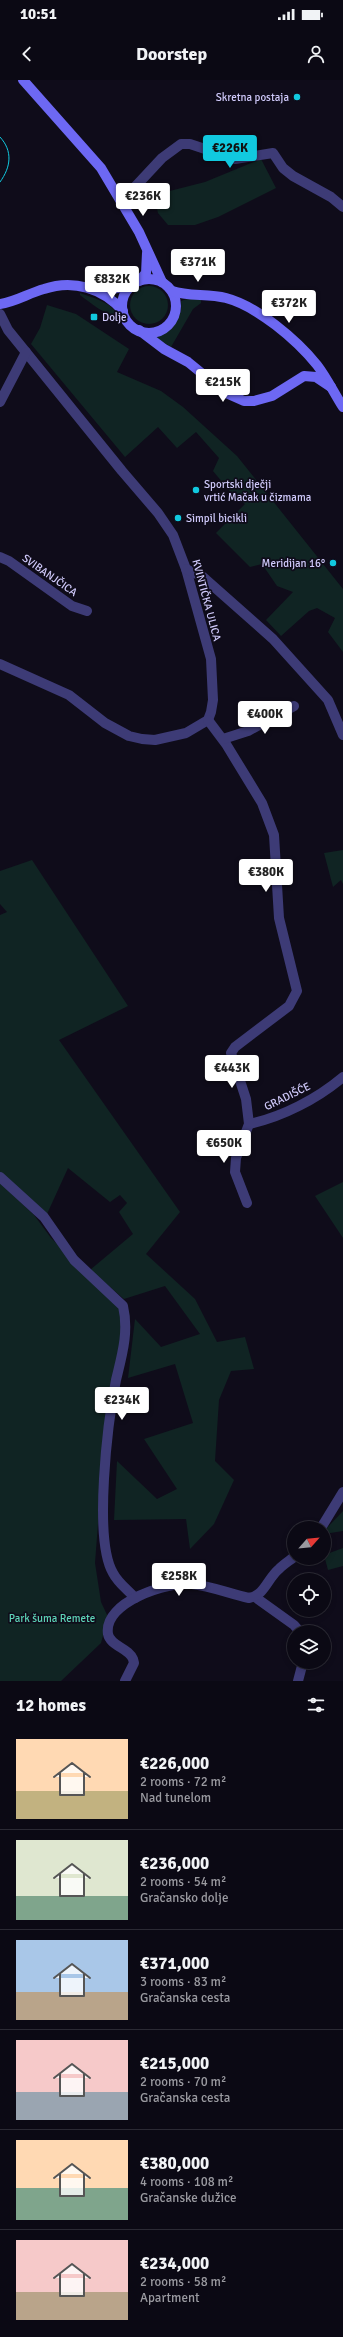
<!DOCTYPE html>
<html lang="en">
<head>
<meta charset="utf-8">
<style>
  body { margin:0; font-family:Signika,sans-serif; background:#14121d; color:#f1f3f6; height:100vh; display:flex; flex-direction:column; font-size:15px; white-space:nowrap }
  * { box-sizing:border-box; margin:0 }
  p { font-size:13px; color:#9a9aa0 }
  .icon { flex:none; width:22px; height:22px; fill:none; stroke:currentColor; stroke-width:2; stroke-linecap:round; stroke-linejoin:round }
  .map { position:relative; height:1601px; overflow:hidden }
  .sheet { display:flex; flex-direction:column; background:#0b0914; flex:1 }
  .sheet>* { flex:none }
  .needle { width:26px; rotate:63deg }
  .buttons { position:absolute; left:287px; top:1441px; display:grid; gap:8px }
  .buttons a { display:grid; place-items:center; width:44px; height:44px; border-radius:50%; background:#0b0914; box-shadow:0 2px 6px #0003,0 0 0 1px #2b2a34; font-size:20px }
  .price { position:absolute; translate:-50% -34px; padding:0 9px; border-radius:4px; background:#fff; color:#222; font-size:13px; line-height:26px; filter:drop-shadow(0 1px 2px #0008) }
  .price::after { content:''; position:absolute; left:50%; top:24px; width:12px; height:9px; margin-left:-6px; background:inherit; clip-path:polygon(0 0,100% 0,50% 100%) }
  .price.on { background:#11c9df; color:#111 }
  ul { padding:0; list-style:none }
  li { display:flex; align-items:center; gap:12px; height:100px; padding:0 16px }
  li+li { border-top:1px solid #2b2a34 }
  li span { display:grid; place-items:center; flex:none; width:112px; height:80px; border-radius:0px; color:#555 }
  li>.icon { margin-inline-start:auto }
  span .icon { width:48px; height:48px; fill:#fffc; stroke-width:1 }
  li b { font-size:17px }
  h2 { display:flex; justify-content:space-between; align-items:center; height:48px; padding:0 16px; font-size:17px }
  .status { display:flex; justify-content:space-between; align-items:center; height:28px; padding:0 20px; background:#0b0914; direction:ltr }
  .status svg { height:11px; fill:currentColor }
  header { display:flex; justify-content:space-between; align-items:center; height:52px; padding:0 16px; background:#0b0914; font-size:18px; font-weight:800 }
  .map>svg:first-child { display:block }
  .green { fill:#102423 }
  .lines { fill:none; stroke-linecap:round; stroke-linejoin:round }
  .street { stroke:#3d3b76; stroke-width:10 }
  .secondary { stroke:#6d68f3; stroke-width:10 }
  .tram { stroke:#11c9df; stroke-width:1 }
  .poi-dot { fill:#11c9df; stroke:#0f0c1a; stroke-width:1.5 }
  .labels { text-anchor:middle; stroke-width:3.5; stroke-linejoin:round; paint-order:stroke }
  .poi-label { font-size:11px; fill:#d0cafb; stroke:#0f0c1a; text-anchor:start }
  .street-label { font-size:11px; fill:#d0cafb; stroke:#0f0c1a }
  .park-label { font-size:11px; fill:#5dd4b7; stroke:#0f0c1a }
</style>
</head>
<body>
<div class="status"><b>10:51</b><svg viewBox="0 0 49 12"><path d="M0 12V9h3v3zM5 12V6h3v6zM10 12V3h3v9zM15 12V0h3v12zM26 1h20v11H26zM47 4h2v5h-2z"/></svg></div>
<header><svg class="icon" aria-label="back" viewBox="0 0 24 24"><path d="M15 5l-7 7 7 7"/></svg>Doorstep<svg class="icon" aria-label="person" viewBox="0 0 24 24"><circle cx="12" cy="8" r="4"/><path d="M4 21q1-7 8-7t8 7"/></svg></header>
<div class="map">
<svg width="343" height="1601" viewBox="0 0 343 1601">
  <rect width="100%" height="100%" fill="#0f0c1a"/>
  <!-- green -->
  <g class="green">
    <path d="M 261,79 L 276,108 L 218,137 L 195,145 L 168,145 L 158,133 L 154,115 L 205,102 Z"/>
    <path d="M 121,197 L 128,200 C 117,204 109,205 97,200 L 98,198 Z"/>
    <circle cx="149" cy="225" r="19"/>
    <path d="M 80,213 C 94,218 114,223 119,238 C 104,234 92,224 80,215 Z"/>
    <path d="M 187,219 L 201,219 L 201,223 L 193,229 L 171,267 L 156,258 C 172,249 183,240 181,221 Z"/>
    <path d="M 47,225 L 76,234 L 129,269 L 117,292 L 161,311 L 183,327 L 237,376 L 343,509 L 343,572 L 328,552 L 335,538 L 317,528 L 309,531 L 281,556 L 266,540 L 293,512 L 277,506 L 262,484 L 250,487 L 216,453 L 245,424 L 233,415 L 213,391 L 219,378 L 196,352 L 177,368 L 158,347 L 125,377 L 31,264 L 40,248 Z"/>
    <path d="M 343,770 L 343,804 L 341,800 L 333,807 L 324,773 Z"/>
    <path d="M 32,780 L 128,926 L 59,960 L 180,1132 L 146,1174 L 195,1219 L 217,1262 L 245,1257 L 254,1289 L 231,1291 L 219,1320 L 215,1381 L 234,1400 L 214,1444 L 190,1469 L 186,1439 L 114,1440 L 117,1381 L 157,1419 L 177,1409 L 144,1359 L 193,1343 L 175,1284 L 128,1298 L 135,1239 L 161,1267 L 200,1254 L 165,1206 L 124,1219 L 90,1190 L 133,1154 L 119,1132 L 127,1123 L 120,1115 L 110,1122 L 68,1088 L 47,1134 L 0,1101 L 0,835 L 7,832 L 0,824 L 0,791 Z"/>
    <path d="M 343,1102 L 343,1158 L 315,1116 Z"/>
    <path d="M 0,1103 L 34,1135 L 51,1158 L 120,1225 L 127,1246 L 108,1313 L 95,1483 L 101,1522 L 108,1537 L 101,1563 L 61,1601 L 0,1601 Z"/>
    <path d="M 343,1431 L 343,1451 L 324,1454 L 324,1451 Z"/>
    <path d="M 343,1468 L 343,1486 L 328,1490 L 324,1475 Z"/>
  </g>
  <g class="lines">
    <!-- street -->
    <g class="street">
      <path d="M 119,117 L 134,108 L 162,78 L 181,64 L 190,64 L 235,79 L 273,73 L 283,88 L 293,96 L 331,117 L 343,127"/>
      <path d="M 0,234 L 8,250 L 122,391 L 158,433 L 173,455 L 186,489 L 211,579 L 213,620 L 211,632 L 208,640 L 186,653 L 155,660 L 142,659 L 129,656 L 105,643 L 69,615 L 0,584"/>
      <path d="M 0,322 L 26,272"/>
      <path d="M 0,477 L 9,481 L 72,526 L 87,531"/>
      <path d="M 186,489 L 203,497 L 273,559 L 328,620 L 343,655"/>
      <path d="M 208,640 L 226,664 L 262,723 L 274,755 L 279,838 L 297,911 L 289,926 L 235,967 L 231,973 L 246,1019 L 249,1044 L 236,1078 L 235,1092 L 247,1123"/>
      <path d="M 223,659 L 248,651 L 294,626"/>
      <path d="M 249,1044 C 282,1037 317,1019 343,997"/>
      <path d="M 0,1097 L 44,1137 L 74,1180 L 123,1226 C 129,1252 122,1275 116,1300 C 108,1340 93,1459 113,1493 C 118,1503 128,1510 135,1518"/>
      <path d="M 321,1448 L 343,1412"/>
      <path d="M 255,1517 L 294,1545 L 300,1552"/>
      <path d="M 125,1601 L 134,1583 L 133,1579 C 129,1568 110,1566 108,1554 C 103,1522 168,1501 192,1504 C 211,1506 230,1514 249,1518 C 265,1515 267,1499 279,1489 C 284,1484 289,1481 294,1477"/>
      <path d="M 298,1601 L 303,1582"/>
    </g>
    <!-- secondary -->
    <g class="secondary">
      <path d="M 23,0 L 101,88 L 139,152 L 162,202"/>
      <circle cx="149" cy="226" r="27"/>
      <path d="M 139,201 L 146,193 L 147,173"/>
      <path d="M 94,208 L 112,209 L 132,205"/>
      <path d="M 172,211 C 189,217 208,213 226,218 C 257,226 297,260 317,285 C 327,298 334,313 343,327"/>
      <path d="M 0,224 C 15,222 29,213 44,209 C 73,199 103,208 123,231"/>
      <path d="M 139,250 L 164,269 L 188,282 L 226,313 L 244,321 L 254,321 L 272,316 L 304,296 L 316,297 L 331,307"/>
    </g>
    <!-- tram -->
    <path class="tram" d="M 0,57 C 13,71 11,87 0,102"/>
  </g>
  <!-- markers -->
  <g class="poi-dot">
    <circle cx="297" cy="17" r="4"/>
    <rect x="90" y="233" width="8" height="8" rx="2"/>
    <circle cx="196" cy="410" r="4"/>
    <circle cx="178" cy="438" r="4"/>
    <circle cx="333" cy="483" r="4"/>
  </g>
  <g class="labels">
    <!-- poi labels -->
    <g class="poi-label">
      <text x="289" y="21" text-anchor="end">Skretna postaja</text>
      <text x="102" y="241">Dolje</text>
      <text x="204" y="408">Sportski dječji<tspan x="204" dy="13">vrtić Mačak u čizmama</tspan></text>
      <text x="186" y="442">Simpil bicikli</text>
      <text x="325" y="487" text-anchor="end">Meridijan 16°</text>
    </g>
    <!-- street labels -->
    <g class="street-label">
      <text transform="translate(50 495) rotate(35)" y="4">SVIBANJČICA</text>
      <text transform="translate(207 520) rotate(75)" y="4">KVINTIČKA ULICA</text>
      <text transform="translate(287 1016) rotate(-26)" y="4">GRADIŠĆE</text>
    </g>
    <!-- park labels -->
    <g class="park-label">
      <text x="52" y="1542">Park šuma Remete</text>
    </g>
  </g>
</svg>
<div class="buttons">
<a><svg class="needle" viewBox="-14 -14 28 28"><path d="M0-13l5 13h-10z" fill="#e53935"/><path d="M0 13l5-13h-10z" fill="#9a9aa0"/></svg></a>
<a><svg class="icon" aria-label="locate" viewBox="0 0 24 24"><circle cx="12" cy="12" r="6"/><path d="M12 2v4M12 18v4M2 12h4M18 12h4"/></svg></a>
<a><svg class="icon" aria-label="layers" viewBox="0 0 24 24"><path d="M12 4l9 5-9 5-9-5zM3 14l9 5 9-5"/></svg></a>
</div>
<b class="price on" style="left:230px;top:89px">€226K</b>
<b class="price" style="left:143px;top:137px">€236K</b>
<b class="price" style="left:198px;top:203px">€371K</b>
<b class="price" style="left:112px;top:220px">€832K</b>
<b class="price" style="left:289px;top:244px">€372K</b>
<b class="price" style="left:223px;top:323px">€215K</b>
<b class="price" style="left:265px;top:655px">€400K</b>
<b class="price" style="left:266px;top:813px">€380K</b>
<b class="price" style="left:232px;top:1009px">€443K</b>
<b class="price" style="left:224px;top:1084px">€650K</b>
<b class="price" style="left:122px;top:1341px">€234K</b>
<b class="price" style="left:179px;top:1517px">€258K</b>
</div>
<section class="sheet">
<h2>12 homes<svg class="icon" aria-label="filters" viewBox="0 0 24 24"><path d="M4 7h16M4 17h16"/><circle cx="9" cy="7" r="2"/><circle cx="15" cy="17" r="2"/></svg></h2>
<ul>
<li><span style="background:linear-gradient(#ffd9b3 65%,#c2b280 0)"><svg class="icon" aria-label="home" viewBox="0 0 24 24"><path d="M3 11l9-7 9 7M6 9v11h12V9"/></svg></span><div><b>€226,000</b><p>2 rooms · 72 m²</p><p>Nad tunelom</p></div></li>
<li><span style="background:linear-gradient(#dfe7d0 70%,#7fa58c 0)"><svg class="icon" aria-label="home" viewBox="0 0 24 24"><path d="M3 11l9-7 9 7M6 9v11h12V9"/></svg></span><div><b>€236,000</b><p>2 rooms · 54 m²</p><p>Gračansko dolje</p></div></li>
<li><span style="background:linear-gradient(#a9c7e8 65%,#b9a48a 0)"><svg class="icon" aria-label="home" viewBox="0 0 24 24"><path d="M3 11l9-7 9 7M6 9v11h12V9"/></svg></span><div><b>€371,000</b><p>3 rooms · 83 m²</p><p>Gračanska cesta</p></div></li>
<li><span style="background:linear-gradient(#f6c9c9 65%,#9aa5b1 0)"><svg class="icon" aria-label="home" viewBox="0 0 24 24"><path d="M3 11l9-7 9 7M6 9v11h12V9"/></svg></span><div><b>€215,000</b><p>2 rooms · 70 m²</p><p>Gračanska cesta</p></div></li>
<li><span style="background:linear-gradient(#ffd9b3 60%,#7fa58c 0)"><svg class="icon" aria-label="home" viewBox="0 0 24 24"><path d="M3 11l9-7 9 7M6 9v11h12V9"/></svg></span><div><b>€380,000</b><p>4 rooms · 108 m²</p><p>Gračanske dužice</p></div></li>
<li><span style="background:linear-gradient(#f6c9c9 65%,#b9a48a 0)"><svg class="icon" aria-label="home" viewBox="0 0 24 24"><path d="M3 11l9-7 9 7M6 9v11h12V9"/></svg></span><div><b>€234,000</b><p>2 rooms · 58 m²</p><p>Apartment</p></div></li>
</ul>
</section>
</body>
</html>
